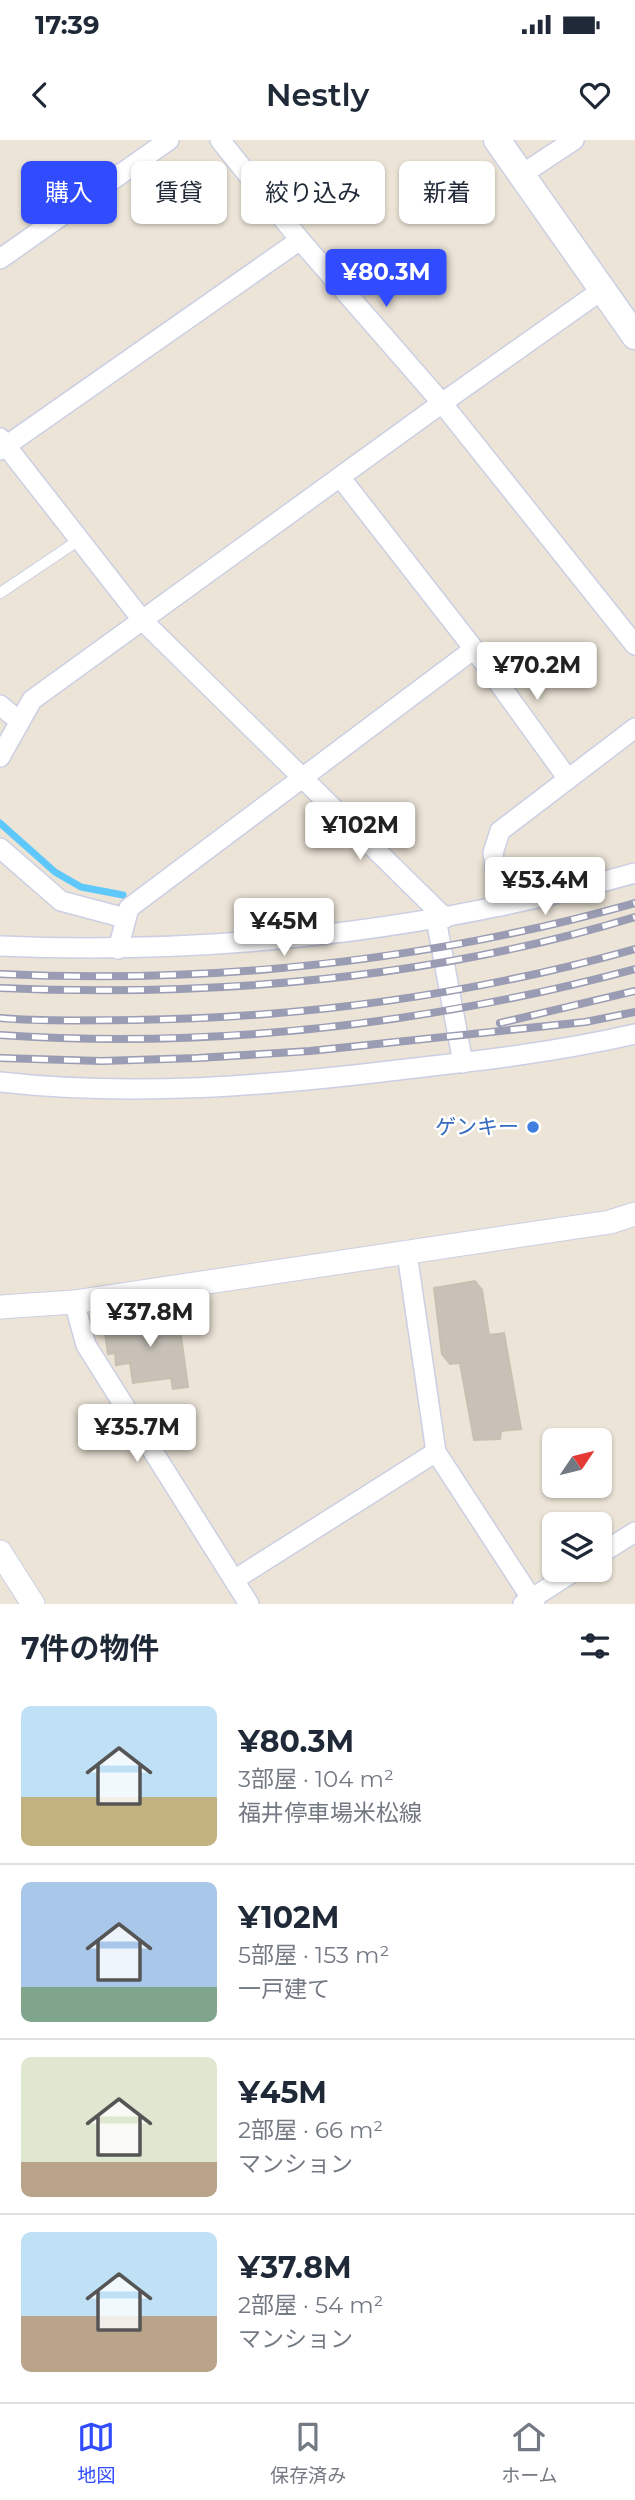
<!DOCTYPE html>
<html lang="ja">
<head>
<meta charset="utf-8">
<style>
  body { margin:0; font-family:Montserrat,"Noto Sans JP",sans-serif; background:#f2f2f3; color:#1f2937; height:100vh; display:flex; flex-direction:column; font-size:26px; white-space:nowrap }
  * { box-sizing:border-box; margin:0 }
  p { font-size:23px; color:#747a83 }
  .icon { flex:none; width:38px; height:38px; fill:none; stroke:currentColor; stroke-width:2; stroke-linecap:round; stroke-linejoin:round }
  .map { position:relative; height:1464px; overflow:hidden }
  .drawer { display:flex; flex-direction:column; background:#fff; flex:1 }
  .drawer>* { flex:none }
  .hud { position:absolute; left:21px; top:21px; width:593px; height:63px; display:flex; gap:14px }
  .needle { width:46px; rotate:55deg }
  .tools { position:absolute; left:542px; top:1288px; display:grid; gap:14px }
  .tools a { display:grid; place-items:center; width:70px; height:70px; border-radius:10px; background:#fff; box-shadow:0 2px 5px #0004; font-size:35px }
  .price { position:absolute; translate:-50% -60px; padding:0 16px; border-radius:7px; background:#fff; color:#222; font-size:23px; line-height:46px; filter:drop-shadow(0 2px 4px #0008) }
  .price::after { content:''; position:absolute; left:50%; top:42px; width:21px; height:16px; margin-left:-10px; background:inherit; clip-path:polygon(0 0,100% 0,50% 100%) }
  .price.active { background:#314cff; color:#fff }
  ul { padding:0; list-style:none }
  li { display:flex; align-items:center; gap:21px; height:175px; padding:0 21px }
  li+li { border-top:2px solid #e0e1e3 }
  li span { display:grid; place-items:center; flex:none; width:196px; height:140px; border-radius:10px; color:#555 }
  li>.icon { margin-inline-start:auto }
  span .icon { width:84px; height:84px; fill:#fffc; stroke-width:1 }
  li b { font-size:30px }
  h2 { display:flex; justify-content:space-between; align-items:center; height:84px; padding:0 21px; font-size:30px }
  .pill { padding:0 24px; border-radius:10px; background:#fff; box-shadow:0 2px 5px #0004; font-size:24px; line-height:63px }
  .pill.active { background:#314cff; color:#fff }
  .status { display:flex; justify-content:space-between; align-items:center; height:49px; padding:0 35px; background:#fff; direction:ltr }
  .status svg { height:19px; fill:currentColor }
  header { display:flex; justify-content:space-between; align-items:center; height:91px; padding:0 21px; background:#fff; font-size:32px; font-weight:600 }
  .tabs { display:flex; justify-content:space-around; align-items:center; height:98px; border-top:2px solid #e0e1e3; background:#fff; font-size:19px; color:#747a83 }
  .tabs a { display:grid; justify-items:center; gap:4px }
  .tabs .active { color:#314cff }
  .map>svg:first-child { display:block }
  .lines { fill:none; stroke-linecap:round; stroke-linejoin:round }
  .stream { stroke:#5ec8fa; stroke-width:7 }
  .building { fill:#c7c1b7; stroke:#c7c0b1; stroke-width:2 }
  .service-casing { stroke:#cccfe3; stroke-width:12 }
  .minor-casing { stroke:#cccfe3; stroke-width:22 }
  .tertiary-casing { stroke:#cccfe3; stroke-width:25 }
  .secondary-casing { stroke:#cccfe3; stroke-width:29 }
  .service { stroke:#fff; stroke-width:10 }
  .minor { stroke:#fff; stroke-width:19 }
  .tertiary { stroke:#fff; stroke-width:23 }
  .secondary { stroke:#fff; stroke-width:26 }
  .rail-casing { stroke:#9a9cb4; stroke-width:8 }
  .rail { stroke:#fff; stroke-width:5; stroke-dasharray:16; stroke-linecap:butt }
  .shop-dot { fill:#3f7fe0; stroke:#fff; stroke-width:2.5 }
  .labels { text-anchor:middle; stroke-width:5; stroke-linejoin:round; paint-order:stroke }
  .shop-label { font-size:21px; fill:#366cbe; stroke:#fff; text-anchor:end }
</style>
</head>
<body>
<div class="status"><b>17:39</b><svg viewBox="0 0 49 12"><path d="M0 12V9h3v3zM5 12V6h3v6zM10 12V3h3v9zM15 12V0h3v12zM26 1h20v11H26zM47 4h2v5h-2z"/></svg></div>
<header><svg class="icon" aria-label="back" viewBox="0 0 24 24"><path d="M15 5l-7 7 7 7"/></svg>Nestly<svg class="icon" aria-label="heart" viewBox="0 0 24 24"><path d="M12 20l-8-8c-3-5 5-10 8-4 3-6 11-1 8 4z"/></svg></header>
<div class="map">
<svg width="635" height="1464" viewBox="0 0 635 1464">
  <rect width="100%" height="100%" fill="#ece4d7"/>
  <g class="lines">
    <!-- stream -->
    <path class="stream" d="M 0,683 L 55,732 L 81,747 L 123,755"/>
  </g>
  <!-- building -->
  <g class="building">
    <path d="M 475,1141 L 482,1150 L 489,1195 L 504,1193 L 521,1289 L 501,1291 L 500,1299 L 474,1300 L 460,1223 L 450,1224 L 442,1214 L 434,1148 Z"/>
    <path d="M 178,1175 L 188,1247 L 173,1249 L 171,1238 L 133,1243 L 130,1223 L 116,1225 L 115,1213 L 108,1214 L 104,1186 Z"/>
  </g>
  <g class="lines">
    <defs>
      <path id="service" d="M 0,453 L 79,400"/>
      <g id="minor">
        <path d="M 220,0 L 300,100 L 442,263 L 635,505"/>
        <path d="M 521,35 L 574,0"/>
        <path d="M 0,119 L 169,0"/>
        <path d="M 0,298 L 143,481 L 445,778"/>
        <path d="M 0,310 L 300,100"/>
        <path d="M 340,337 L 474,509 L 568,639"/>
        <path d="M 0,565 L 19,581"/>
        <path d="M 0,617 L 32,560 L 442,263 L 602,150"/>
        <path d="M 0,708 L 61,761 L 125,778"/>
        <path d="M 501,766 L 493,713 L 500,691 L 635,588"/>
        <path d="M 436,779 L 463,923"/>
        <path d="M 0,806 C 214,815 429,791 635,733"/>
        <path d="M 118,809 L 129,768 L 474,509"/>
        <path d="M 0,942 C 133,957 266,946 398,930 C 478,921 557,912 635,894"/>
        <path d="M 407,1113 L 436,1312 L 535,1464"/>
        <path d="M 74,1162 L 86,1205 L 249,1464"/>
        <path d="M 600,1414 L 635,1392"/>
        <path d="M 234,1440 L 436,1312"/>
        <path d="M 523,1464 L 576,1430"/>
      </g>
      <g id="tertiary">
        <path d="M 0,1167 L 74,1162 L 610,1082 L 635,1074"/>
        <path d="M 0,1412 L 33,1464"/>
      </g>
      <path id="secondary" d="M 497,0 L 635,196"/>
    </defs>
    <!-- service casing -->
    <use href="#service" class="service-casing"/>
    <!-- minor casing -->
    <use href="#minor" class="minor-casing"/>
    <!-- tertiary casing -->
    <use href="#tertiary" class="tertiary-casing"/>
    <!-- secondary casing -->
    <use href="#secondary" class="secondary-casing"/>
    <!-- service -->
    <use href="#service" class="service"/>
    <!-- minor -->
    <use href="#minor" class="minor"/>
    <!-- tertiary -->
    <use href="#tertiary" class="tertiary"/>
    <!-- secondary -->
    <use href="#secondary" class="secondary"/>
    <defs>
      <g id="rail">
        <path d="M 0,834 C 214,844 429,821 635,763"/>
        <path d="M 0,848 C 212,857 431,839 635,777"/>
        <path d="M 0,878 C 44,882 89,880 133,880 C 302,878 471,855 635,809"/>
        <path d="M 500,883 L 635,851"/>
        <path d="M 0,895 C 213,909 429,884 635,829"/>
        <path d="M 0,918 L 101,921 L 198,918 L 310,911 L 585,882 L 635,872"/>
      </g>
    </defs>
    <!-- rail casing -->
    <use href="#rail" class="rail-casing"/>
    <!-- rail -->
    <use href="#rail" class="rail"/>
  </g>
  <!-- markers -->
  <circle class="shop-dot" cx="533" cy="987" r="7"/>
  <g class="labels">
    <!-- shop labels -->
    <g class="shop-label">
      <text x="519" y="994">ゲンキー</text>
    </g>
  </g>
</svg>
<div class="tools">
<a><svg class="needle" viewBox="-14 -14 28 28"><path d="M0-13l5 13h-10z" fill="#e53935"/><path d="M0 13l5-13h-10z" fill="#747a83"/></svg></a>
<a><svg class="icon" aria-label="layers" viewBox="0 0 24 24"><path d="M12 4l9 5-9 5-9-5zM3 14l9 5 9-5"/></svg></a>
</div>
<b class="price active" style="left:386px;top:169px">¥80.3M</b>
<b class="price" style="left:537px;top:562px">¥70.2M</b>
<b class="price" style="left:360px;top:722px">¥102M</b>
<b class="price" style="left:545px;top:777px">¥53.4M</b>
<b class="price" style="left:284px;top:818px">¥45M</b>
<b class="price" style="left:150px;top:1209px">¥37.8M</b>
<b class="price" style="left:137px;top:1324px">¥35.7M</b>
<div class="hud">
<a class="pill active">購入</a>
<a class="pill">賃貸</a>
<a class="pill">絞り込み</a>
<a class="pill">新着</a>
</div>
</div>
<section class="drawer">
<h2>7件の物件<svg class="icon" aria-label="filters" viewBox="0 0 24 24"><path d="M4 7h16M4 17h16"/><circle cx="9" cy="7" r="2"/><circle cx="15" cy="17" r="2"/></svg></h2>
<ul>
<li><span style="background:linear-gradient(#bfe0f5 65%,#c2b280 0)"><svg class="icon" aria-label="home" viewBox="0 0 24 24"><path d="M3 11l9-7 9 7M6 9v11h12V9"/></svg></span><div><b>¥80.3M</b><p>3部屋 · 104 m²</p><p>福井停車場米松線</p></div></li>
<li><span style="background:linear-gradient(#a9c7e8 75%,#7fa58c 0)"><svg class="icon" aria-label="home" viewBox="0 0 24 24"><path d="M3 11l9-7 9 7M6 9v11h12V9"/></svg></span><div><b>¥102M</b><p>5部屋 · 153 m²</p><p>一戸建て</p></div></li>
<li><span style="background:linear-gradient(#dfe7d0 75%,#b9a48a 0)"><svg class="icon" aria-label="home" viewBox="0 0 24 24"><path d="M3 11l9-7 9 7M6 9v11h12V9"/></svg></span><div><b>¥45M</b><p>2部屋 · 66 m²</p><p>マンション</p></div></li>
<li><span style="background:linear-gradient(#bfe0f5 60%,#b9a48a 0)"><svg class="icon" aria-label="home" viewBox="0 0 24 24"><path d="M3 11l9-7 9 7M6 9v11h12V9"/></svg></span><div><b>¥37.8M</b><p>2部屋 · 54 m²</p><p>マンション</p></div></li>
</ul>
</section>
<nav class="tabs">
<a class="active"><svg class="icon" aria-label="map" viewBox="0 0 24 24"><path d="M3 6l6-2 6 2 6-2v14l-6 2-6-2-6 2zM9 4v14M15 6v14"/></svg>地図</a>
<a><svg class="icon" aria-label="saved" viewBox="0 0 24 24"><path d="M7 4h10v16l-5-4-5 4z"/></svg>保存済み</a>
<a><svg class="icon" aria-label="home" viewBox="0 0 24 24"><path d="M3 11l9-7 9 7M6 9v11h12V9"/></svg>ホーム</a>
</nav>
</body>
</html>
